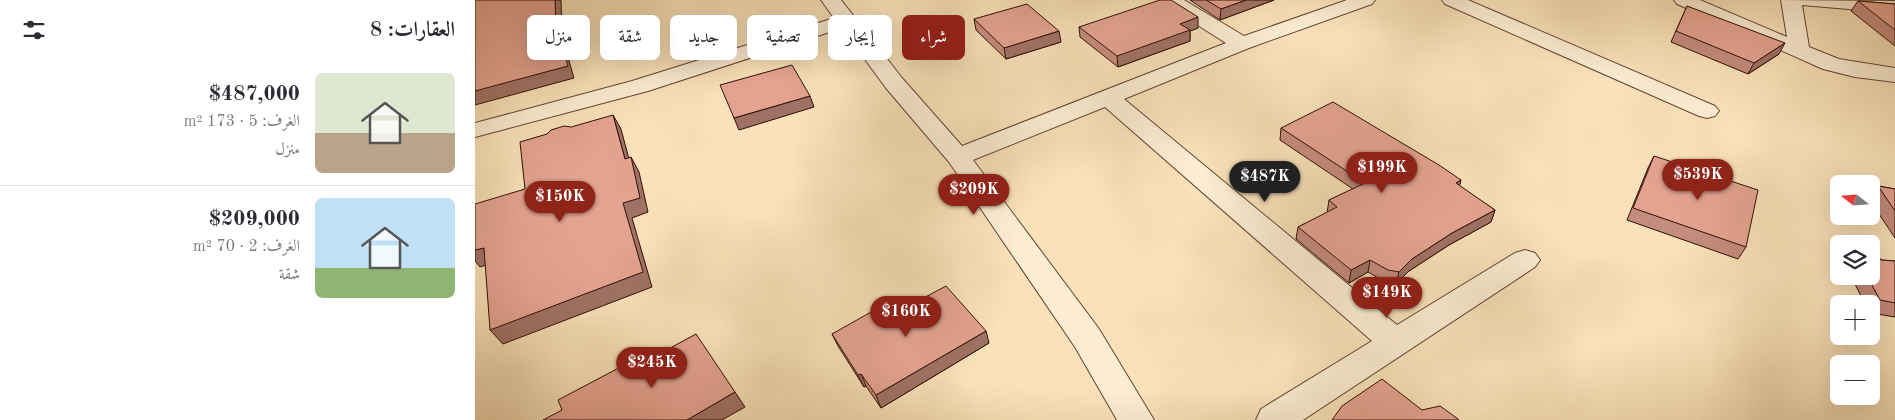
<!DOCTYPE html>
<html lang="ar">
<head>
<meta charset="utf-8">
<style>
  body { margin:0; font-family:"Old Standard TT",Amiri,serif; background:#f2f2f3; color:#2b2b33; direction:rtl; height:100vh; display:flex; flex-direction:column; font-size:19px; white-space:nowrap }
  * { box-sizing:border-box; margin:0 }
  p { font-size:16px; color:#7c7c81 }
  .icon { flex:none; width:28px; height:28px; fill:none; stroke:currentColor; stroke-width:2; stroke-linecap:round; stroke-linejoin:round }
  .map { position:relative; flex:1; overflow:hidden; direction:ltr }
  .side { display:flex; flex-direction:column; background:#fff; width:475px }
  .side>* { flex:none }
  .hud { position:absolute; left:15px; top:15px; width:475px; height:45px; direction:rtl; display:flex; gap:10px }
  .needle { width:32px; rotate:287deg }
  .buttons { position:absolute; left:1355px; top:175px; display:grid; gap:10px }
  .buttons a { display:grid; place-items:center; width:50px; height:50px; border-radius:8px; background:#fff; box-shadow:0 5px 20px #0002; font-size:25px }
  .price { position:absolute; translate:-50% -42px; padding:0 11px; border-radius:18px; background:#8f2418; color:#fff; font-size:16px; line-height:32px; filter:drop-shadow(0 1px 2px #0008) }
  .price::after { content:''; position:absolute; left:50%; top:30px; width:15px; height:11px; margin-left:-8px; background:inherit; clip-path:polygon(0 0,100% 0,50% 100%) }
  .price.current { background:#222; color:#fff }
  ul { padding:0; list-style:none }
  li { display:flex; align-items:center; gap:15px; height:125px; padding:0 20px }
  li+li { border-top:1px solid #e1e1e2 }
  li span { display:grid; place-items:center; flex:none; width:140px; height:100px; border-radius:8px; color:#555 }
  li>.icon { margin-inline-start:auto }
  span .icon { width:60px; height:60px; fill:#fffc; stroke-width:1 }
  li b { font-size:21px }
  h2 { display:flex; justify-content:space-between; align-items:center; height:60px; padding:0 20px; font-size:21px }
  .pill { padding:0 18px; border-radius:8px; background:#fff; box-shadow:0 5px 20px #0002; font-size:18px; line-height:45px }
  .pill.current { background:#8f2418; color:#fff }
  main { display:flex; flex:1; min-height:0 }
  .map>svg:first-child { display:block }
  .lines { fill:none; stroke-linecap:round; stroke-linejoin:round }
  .minor-casing { stroke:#624432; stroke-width:2 }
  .minor { fill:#fbecd2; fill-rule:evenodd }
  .wall { fill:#c48c7d; stroke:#2f1005 }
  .shaded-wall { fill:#a07266; stroke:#2f1005 }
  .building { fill:#e4a391; stroke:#2f1005 }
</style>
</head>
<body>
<main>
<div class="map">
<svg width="1420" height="420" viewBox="0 0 1420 420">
  <rect width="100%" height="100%" fill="#f9e1b9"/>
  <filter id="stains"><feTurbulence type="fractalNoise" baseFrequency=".004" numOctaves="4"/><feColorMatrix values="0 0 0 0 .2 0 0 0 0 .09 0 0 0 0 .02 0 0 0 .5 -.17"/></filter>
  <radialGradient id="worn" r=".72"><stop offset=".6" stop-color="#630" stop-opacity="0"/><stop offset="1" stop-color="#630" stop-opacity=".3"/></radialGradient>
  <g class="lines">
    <defs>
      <g id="minor">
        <path d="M 346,0 L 366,0 L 427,78 L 487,146 L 751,43 L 689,4 L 686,0 L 709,0 L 769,36 L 872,0 L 900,0 L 897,4 L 774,48 L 649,99 L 922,325 L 1040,253 L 1050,250 L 1060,253 L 1065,260 L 1060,267 L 828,420 L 781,420 L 786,409 L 897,341 L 630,107 L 498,160 L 624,329 L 679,420 L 642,420 L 600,347 L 474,162 L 411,88 L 367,28 L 173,91 L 0,137 L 0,123 L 157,81 L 359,18 Z"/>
        <path d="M 967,0 L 993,0 L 1240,106 L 1244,111 L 1240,116 L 1232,118 L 1224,116 L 970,4 Z"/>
        <path d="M 1199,0 L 1225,0 L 1312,37 L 1306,0 L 1420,1 L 1420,13 L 1327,5 L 1334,47 L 1364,59 L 1420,68 L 1420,82 L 1380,77 L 1348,69 L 1202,4 Z"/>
      </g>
    </defs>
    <!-- minor casing -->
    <use href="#minor" class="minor-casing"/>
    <!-- minor -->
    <use href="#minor" class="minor"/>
  </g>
  <!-- wall -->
  <g class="wall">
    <path d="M 715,0 L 799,0 L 745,20 Z"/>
    <path d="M 1383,1 L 1420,4 L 1420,46 L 1376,11 Z"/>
    <path d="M 1212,6 L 1304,54 L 1273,74 L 1196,42 Z"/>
    <path d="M 499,19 L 586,42 L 531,59 L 501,30 Z"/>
    <path d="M 604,27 L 723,28 L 715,31 L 715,41 L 643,67 L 605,37 Z"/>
    <path d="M 806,128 L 984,186 L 1020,210 L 1016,222 L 974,245 L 934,271 L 921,284 L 910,282 L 893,272 L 874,283 L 821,239 L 823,227 L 852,213 L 854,200 L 878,189 L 805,140 Z"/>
    <path d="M 1179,156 L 1271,247 L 1263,259 L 1152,220 L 1173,168 Z"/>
    <path d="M 1403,186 L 1420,189 L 1420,238 L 1396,202 L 1396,195 Z"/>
    <path d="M 1406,260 L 1420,261 L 1420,317 L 1396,313 L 1396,304 L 1390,304 L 1376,276 L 1396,276 Z"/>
    <path d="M 430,308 L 514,343 L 406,408 L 391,386 L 389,387 L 363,346 L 357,334 Z"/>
  </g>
  <!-- shaded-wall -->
  <g class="shaded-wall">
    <path d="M 80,0 L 86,0 L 87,37 L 99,78 L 0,105 L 0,91 L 81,26 Z"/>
    <path d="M 771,0 L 799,0 L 745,20 L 746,9 Z"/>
    <path d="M 723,17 L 723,28 L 715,31 L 715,41 L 643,67 L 642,56 L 705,24 Z"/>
    <path d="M 584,31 L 586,42 L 531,59 L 529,48 Z"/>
    <path d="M 1310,43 L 1304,54 L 1273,74 L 1279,63 Z"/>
    <path d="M 335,96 L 339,107 L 264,130 L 259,118 Z"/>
    <path d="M 138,115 L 146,129 L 158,174 L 150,159 Z"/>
    <path d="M 156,157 L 164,172 L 173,212 L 157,218 L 177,287 L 28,344 L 15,330 L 148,203 Z"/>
    <path d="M 986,180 L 983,192 L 981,183 Z"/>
    <path d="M 1020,210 L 1016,222 L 974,245 L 934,271 L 921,284 L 924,272 L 937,259 L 977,233 Z"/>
    <path d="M 9,248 L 21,262 L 5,267 L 0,261 L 0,250 Z"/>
    <path d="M 895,260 L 893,272 L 874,283 L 876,270 Z"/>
    <path d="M 511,331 L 514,343 L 406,408 L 401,395 Z"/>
    <path d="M 386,374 L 391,386 L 389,387 L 383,375 Z"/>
    <path d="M 260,392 L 270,407 L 247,420 L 212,420 Z"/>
  </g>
  <!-- building -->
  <g class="building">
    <path d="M 0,0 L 80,0 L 81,26 L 93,66 L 0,91 Z"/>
    <path d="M 685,0 L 696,0 L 723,17 L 705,24 L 715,30 L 642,56 L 604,27 Z"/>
    <path d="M 731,0 L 771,0 L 746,9 Z"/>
    <path d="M 1383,1 L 1420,4 L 1420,30 Z"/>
    <path d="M 552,4 L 584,31 L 529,48 L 499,19 Z"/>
    <path d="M 1212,6 L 1310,43 L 1279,63 L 1201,31 Z"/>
    <path d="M 317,65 L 335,96 L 259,118 L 245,85 Z"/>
    <path d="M 858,102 L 964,165 L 986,180 L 981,183 L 1020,210 L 977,233 L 937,259 L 924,272 L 913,270 L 895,260 L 876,270 L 823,227 L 862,207 L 854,200 L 890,183 L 806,128 Z"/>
    <path d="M 138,115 L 150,159 L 156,157 L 165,198 L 148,203 L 168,272 L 15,330 L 9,248 L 0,250 L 0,204 L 50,189 L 45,142 L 72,134 L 76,130 L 89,126 L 96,127 Z"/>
    <path d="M 1179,156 L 1283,190 L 1271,247 L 1158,208 Z"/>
    <path d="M 1403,186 L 1420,189 L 1420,211 Z"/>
    <path d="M 1396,255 L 1404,257 L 1406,260 L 1420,261 L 1420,303 L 1405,300 L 1392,276 L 1396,276 Z"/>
    <path d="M 471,286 L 511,331 L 401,395 L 386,374 L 383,375 L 357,334 L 421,298 L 430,308 Z"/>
    <path d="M 221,334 L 260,392 L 212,420 L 68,420 L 87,410 L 83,400 L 157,361 L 160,367 Z"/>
    <path d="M 907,379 L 947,410 L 965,406 L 983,419 L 984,420 L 857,420 L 867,406 Z"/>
  </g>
  <rect width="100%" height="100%" filter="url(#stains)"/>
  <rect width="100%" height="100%" fill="url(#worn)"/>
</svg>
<div class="buttons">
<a><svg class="needle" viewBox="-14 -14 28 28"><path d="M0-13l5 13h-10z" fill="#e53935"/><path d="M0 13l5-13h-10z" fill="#7c7c81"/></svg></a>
<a><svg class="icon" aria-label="layers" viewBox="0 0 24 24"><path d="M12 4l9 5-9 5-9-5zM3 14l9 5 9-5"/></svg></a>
<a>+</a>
<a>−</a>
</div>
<b class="price" style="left:907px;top:194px">$199K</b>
<b class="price" style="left:1223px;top:201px">$539K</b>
<b class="price current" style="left:790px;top:203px">$487K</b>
<b class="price" style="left:499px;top:216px">$209K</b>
<b class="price" style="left:85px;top:223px">$150K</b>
<b class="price" style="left:912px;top:319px">$149K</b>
<b class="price" style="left:431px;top:338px">$160K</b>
<b class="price" style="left:177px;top:389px">$245K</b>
<div class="hud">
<a class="pill current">شراء</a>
<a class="pill">إيجار</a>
<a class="pill">تصفية</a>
<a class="pill">جديد</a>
<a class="pill">شقة</a>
<a class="pill">منزل</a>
</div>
</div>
<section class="side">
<h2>العقارات: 8<svg class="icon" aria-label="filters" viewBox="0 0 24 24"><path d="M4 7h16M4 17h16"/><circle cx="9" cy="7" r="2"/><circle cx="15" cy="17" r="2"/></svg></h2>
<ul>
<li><span style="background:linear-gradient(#dfe7d0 60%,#b9a48a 0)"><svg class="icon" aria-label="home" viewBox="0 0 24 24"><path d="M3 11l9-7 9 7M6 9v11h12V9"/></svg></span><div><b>$487,000</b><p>الغرف: 5 · 173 m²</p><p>منزل</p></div></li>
<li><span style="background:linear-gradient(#bfe0f5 70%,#8fb573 0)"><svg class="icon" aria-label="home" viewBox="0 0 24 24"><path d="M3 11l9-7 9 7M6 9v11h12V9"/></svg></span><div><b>$209,000</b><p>الغرف: 2 · 70 m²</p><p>شقة</p></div></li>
</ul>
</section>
</main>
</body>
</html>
